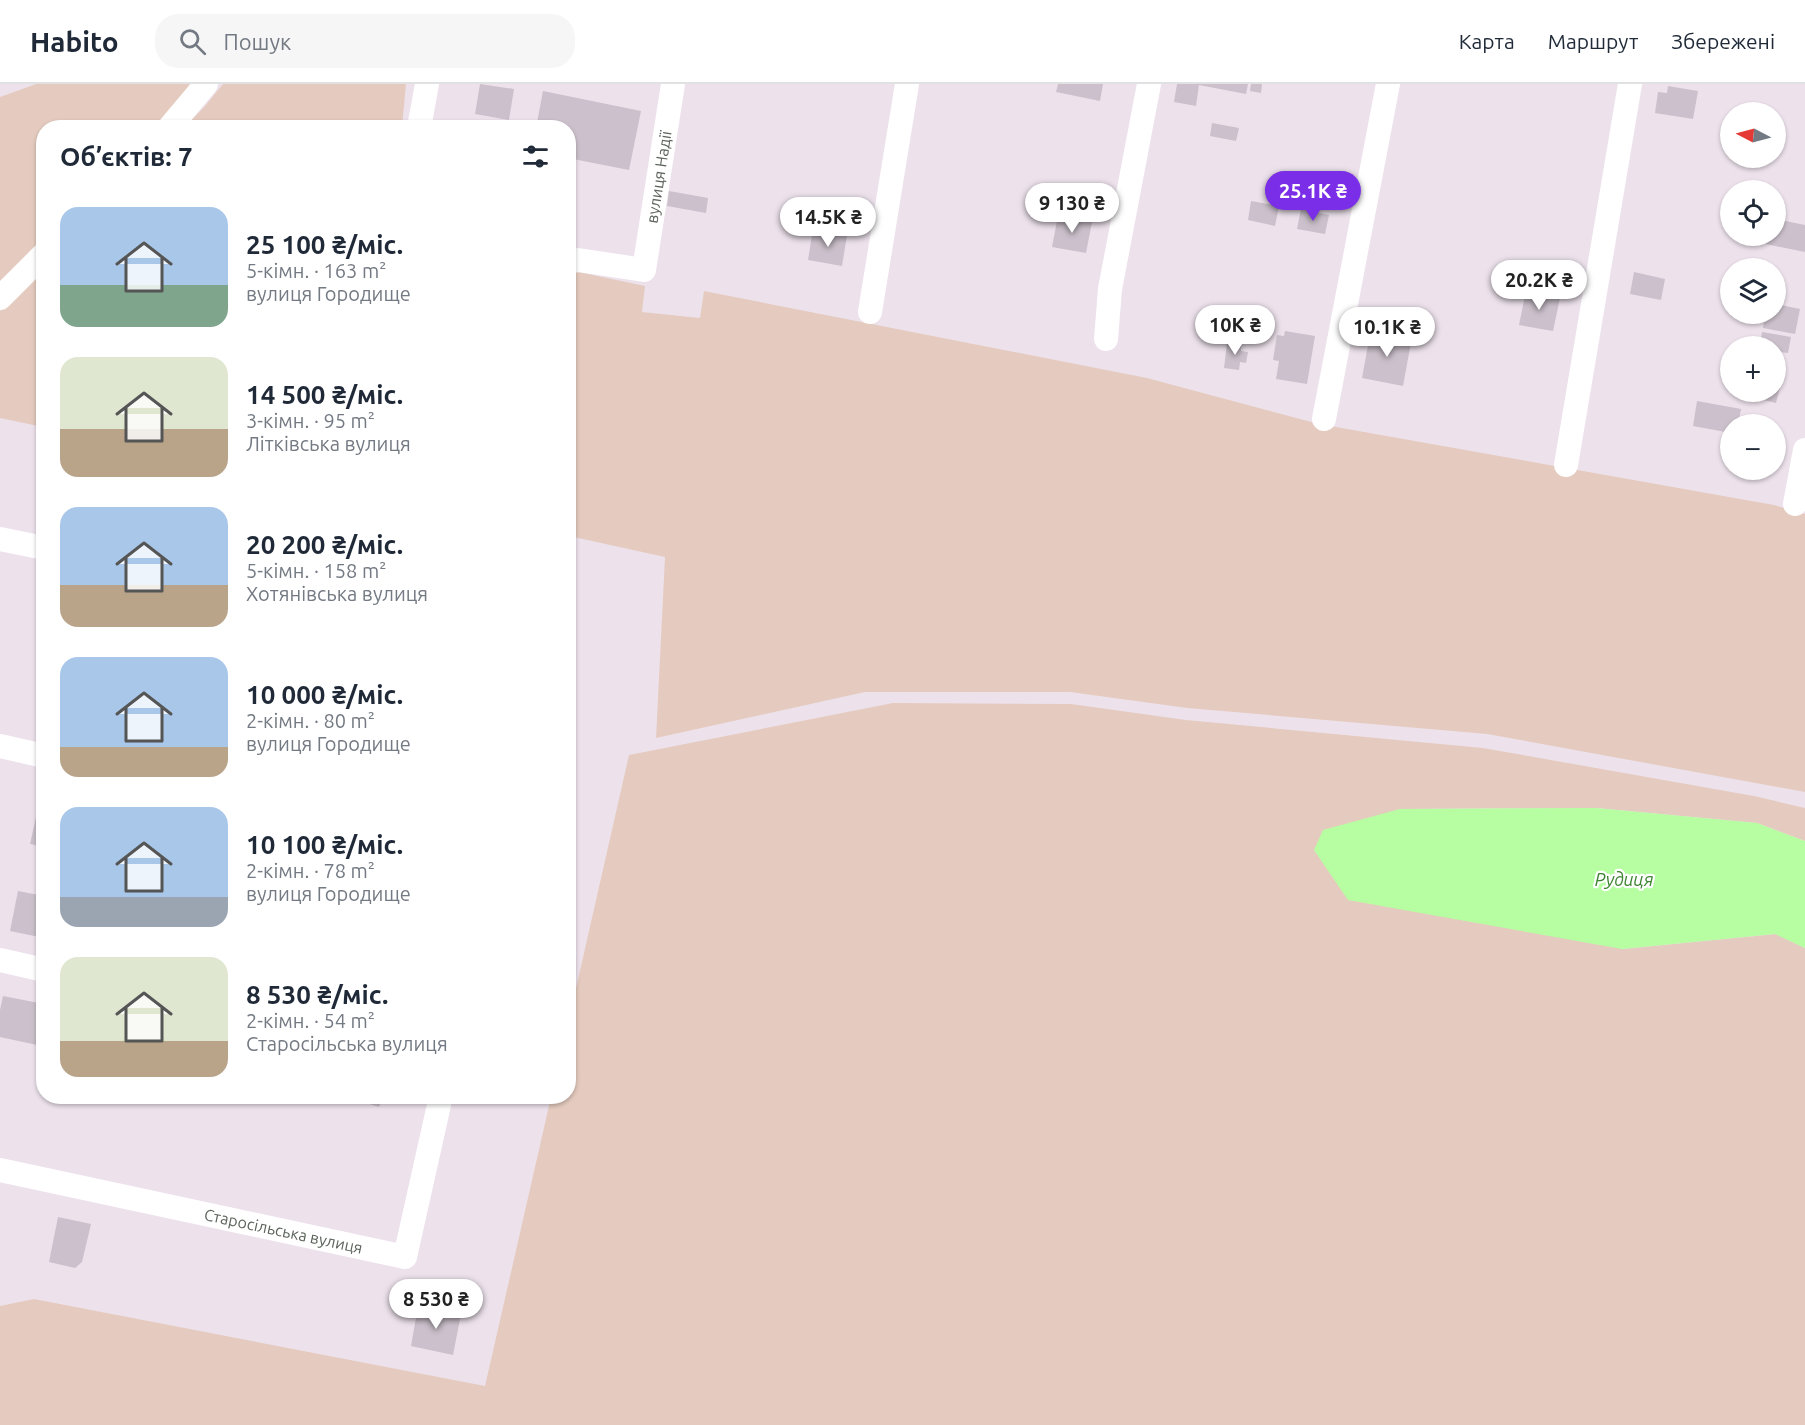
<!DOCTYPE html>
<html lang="uk">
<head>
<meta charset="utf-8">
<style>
  body { margin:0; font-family:Ubuntu,sans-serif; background:#f6f6f7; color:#1f2937; height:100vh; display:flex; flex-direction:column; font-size:22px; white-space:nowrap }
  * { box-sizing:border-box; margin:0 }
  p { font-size:20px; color:#747a83 }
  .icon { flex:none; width:33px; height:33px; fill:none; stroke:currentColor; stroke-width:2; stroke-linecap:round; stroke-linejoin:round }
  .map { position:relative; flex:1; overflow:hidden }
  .side { position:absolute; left:36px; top:36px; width:540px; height:984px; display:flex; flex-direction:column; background:#fff; border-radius:24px; box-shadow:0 2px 4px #0004 }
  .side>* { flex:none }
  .needle { width:39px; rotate:276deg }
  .controls { position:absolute; left:1720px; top:18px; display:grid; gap:12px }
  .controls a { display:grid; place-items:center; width:66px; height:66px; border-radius:50%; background:#fff; box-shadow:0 2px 4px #0004; font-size:30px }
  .price { position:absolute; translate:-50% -51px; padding:0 14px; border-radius:21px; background:#fff; color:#222; font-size:20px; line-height:39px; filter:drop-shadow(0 2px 3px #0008) }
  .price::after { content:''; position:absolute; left:50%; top:36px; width:18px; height:14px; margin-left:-9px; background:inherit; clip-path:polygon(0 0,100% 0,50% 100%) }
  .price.current { background:#7b2ee8; color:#fff }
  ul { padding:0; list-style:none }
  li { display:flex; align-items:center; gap:18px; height:150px; padding:0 24px }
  li span { display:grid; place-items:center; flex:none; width:168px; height:120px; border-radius:18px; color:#555 }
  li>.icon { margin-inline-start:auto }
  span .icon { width:72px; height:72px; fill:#fffc; stroke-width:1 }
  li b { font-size:26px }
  h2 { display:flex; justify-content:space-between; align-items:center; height:72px; padding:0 24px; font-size:26px }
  header { display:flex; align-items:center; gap:36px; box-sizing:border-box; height:84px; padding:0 30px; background:#fff; border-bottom:2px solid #e0e1e3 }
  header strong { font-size:28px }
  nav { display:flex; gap:33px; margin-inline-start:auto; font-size:21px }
  .search { width:420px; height:54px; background:#f6f6f7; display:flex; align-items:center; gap:15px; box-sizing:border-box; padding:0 21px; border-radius:24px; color:#747a83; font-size:22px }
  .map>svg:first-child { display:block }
  .green { fill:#e5cbbf }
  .water { fill:#b6fea1 }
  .building { fill:#cbc0cb }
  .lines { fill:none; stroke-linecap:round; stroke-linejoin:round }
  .minor { stroke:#fff; stroke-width:24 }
  .labels { text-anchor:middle; stroke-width:4.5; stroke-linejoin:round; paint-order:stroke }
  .street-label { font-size:16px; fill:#5b635b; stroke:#fff }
  .water-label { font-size:18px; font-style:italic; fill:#3e8432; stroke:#fff }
</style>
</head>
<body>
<header>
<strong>Habito</strong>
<div class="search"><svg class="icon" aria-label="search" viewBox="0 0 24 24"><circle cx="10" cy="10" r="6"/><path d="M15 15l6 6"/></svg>Пошук</div>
<nav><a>Карта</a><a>Маршрут</a><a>Збережені</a></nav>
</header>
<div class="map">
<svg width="1805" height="1341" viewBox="0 0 1805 1341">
  <rect width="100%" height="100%" fill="#ede2ec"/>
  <!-- green -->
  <g class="green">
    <path d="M 36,0 L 199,0 L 159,43 L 44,44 L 43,162 L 0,206 L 0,13 Z"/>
    <path d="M 223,0 L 406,0 L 402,43 L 184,44 L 205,22 Z"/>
    <path d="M 43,184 L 43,343 L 0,334 L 0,227 Z"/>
    <path d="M 569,186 L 645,202 L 642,228 L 700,234 L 704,207 L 1147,294 L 1319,340 L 1774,421 L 1805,430 L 1805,708 L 1487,650 L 1187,624 L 1070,608 L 865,608 L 656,654 L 665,473 L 569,452 Z"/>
    <path d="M 893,619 L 1071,620 L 1186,636 L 1483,664 L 1754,712 L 1805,724 L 1805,757 L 1757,739 L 1596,724 L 1400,725 L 1622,865 L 1776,850 L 1805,864 L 1805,1341 L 0,1341 L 0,1222 L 34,1215 L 485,1302 L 551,1013 L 568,1012 L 569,935 L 629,671 Z"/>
  </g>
  <!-- water -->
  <path class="water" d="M 1596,724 L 1757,739 L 1805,757 L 1805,864 L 1775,850 L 1622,865 L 1348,816 L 1314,766 L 1323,746 L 1400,725 Z"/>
  <!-- building -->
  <g class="building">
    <path d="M 480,0 L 514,5 L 509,36 L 475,30 Z"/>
    <path d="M 1058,0 L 1103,0 L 1100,17 L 1056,8 Z"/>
    <path d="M 1177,0 L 1248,0 L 1246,10 L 1199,1 L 1196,22 L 1174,18 Z"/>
    <path d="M 1251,0 L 1262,0 L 1261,9 L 1250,7 Z"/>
    <path d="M 1668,2 L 1698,7 L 1693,35 L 1655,29 L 1658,8 L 1667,9 Z"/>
    <path d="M 543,7 L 641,27 L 629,86 L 568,74 L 568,44 L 536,44 Z"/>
    <path d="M 1212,39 L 1239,44 L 1236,57 L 1210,52 Z"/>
    <path d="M 669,107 L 708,114 L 706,129 L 667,122 Z"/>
    <path d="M 1251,117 L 1279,122 L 1275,142 L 1248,136 Z"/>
    <path d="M 1301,125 L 1329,131 L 1325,150 L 1297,145 Z"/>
    <path d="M 1058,132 L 1092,138 L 1086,169 L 1052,163 Z"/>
    <path d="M 1776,135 L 1805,141 L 1805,168 L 1756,158 L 1757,152 L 1776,152 Z"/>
    <path d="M 813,145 L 847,151 L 842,182 L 808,176 Z"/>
    <path d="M 1634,188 L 1665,195 L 1661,216 L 1630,210 Z"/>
    <path d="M 1526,207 L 1560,214 L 1553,247 L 1519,241 Z"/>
    <path d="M 1776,220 L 1800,225 L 1795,250 L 1763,244 L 1765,230 L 1776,230 Z"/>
    <path d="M 1371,245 L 1412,253 L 1403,302 L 1362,294 Z"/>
    <path d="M 1285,247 L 1315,252 L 1307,300 L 1276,295 L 1279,277 L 1273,276 L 1277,251 L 1284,252 Z"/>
    <path d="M 1762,248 L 1791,253 L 1788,269 L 1779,268 L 1776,276 L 1776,262 L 1760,262 Z"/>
    <path d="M 1227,259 L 1241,260 L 1241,267 L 1248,268 L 1246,279 L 1240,278 L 1239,286 L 1224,284 Z"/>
    <path d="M 1776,291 L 1783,292 L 1776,319 L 1747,312 L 1748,308 L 1776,308 Z"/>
    <path d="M 1697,317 L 1741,325 L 1738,340 L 1731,340 L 1731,349 L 1693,342 Z"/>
    <path d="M 38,724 L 44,725 L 44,763 L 30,760 Z"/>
    <path d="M 18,807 L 44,812 L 44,854 L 10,847 Z"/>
    <path d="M 3,912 L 44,920 L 37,961 L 0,953 L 0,926 Z"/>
    <path d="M 344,1012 L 383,1012 L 379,1023 Z"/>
    <path d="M 58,1133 L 91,1140 L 82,1178 L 75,1184 L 49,1178 Z"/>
    <path d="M 418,1222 L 461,1230 L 453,1271 L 411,1262 Z"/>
  </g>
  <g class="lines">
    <!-- minor -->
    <g class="minor">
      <path d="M 169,44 L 206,0"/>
      <path d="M 419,44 L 427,0"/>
      <path id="s1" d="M 568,178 L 578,176 L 644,186 L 673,0"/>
      <path d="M 0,214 L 44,170"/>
      <path d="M 870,228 L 907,0"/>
      <path d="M 1106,255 L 1110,205 L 1149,0"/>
      <path d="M 1324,335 L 1388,0"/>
      <path d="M 1566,381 L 1630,0"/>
      <path d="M 1795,420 L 1805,366"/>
      <path d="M 0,455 L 44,464"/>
      <path d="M 0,662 L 44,672"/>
      <path d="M 0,876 L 44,886"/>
      <path id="s2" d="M 0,1086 L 405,1173 L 441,1012"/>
    </g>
  </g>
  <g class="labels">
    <!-- street labels -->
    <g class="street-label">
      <text dy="6" stroke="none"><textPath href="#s1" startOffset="171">вулиця Надії</textPath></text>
      <text dy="6" stroke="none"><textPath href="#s2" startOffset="290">Старосільська вулиця</textPath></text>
    </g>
    <!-- water labels -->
    <g class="water-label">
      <text x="1624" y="802">Рудиця</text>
    </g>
  </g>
</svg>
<div class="controls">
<a><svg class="needle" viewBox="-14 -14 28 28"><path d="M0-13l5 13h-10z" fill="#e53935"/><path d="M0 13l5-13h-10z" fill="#747a83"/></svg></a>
<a><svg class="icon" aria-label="locate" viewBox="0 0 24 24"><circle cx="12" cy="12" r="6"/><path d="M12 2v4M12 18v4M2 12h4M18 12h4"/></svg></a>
<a><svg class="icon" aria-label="layers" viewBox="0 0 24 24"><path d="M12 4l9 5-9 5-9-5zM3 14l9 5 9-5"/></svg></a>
<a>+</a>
<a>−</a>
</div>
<b class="price current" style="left:1313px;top:138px">25.1K ₴</b>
<b class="price" style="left:1072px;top:150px">9 130 ₴</b>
<b class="price" style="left:828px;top:164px">14.5K ₴</b>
<b class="price" style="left:1539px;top:227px">20.2K ₴</b>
<b class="price" style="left:1235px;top:272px">10K ₴</b>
<b class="price" style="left:1387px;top:274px">10.1K ₴</b>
<b class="price" style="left:436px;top:1246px">8 530 ₴</b>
<section class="side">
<h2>Об’єктів: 7<svg class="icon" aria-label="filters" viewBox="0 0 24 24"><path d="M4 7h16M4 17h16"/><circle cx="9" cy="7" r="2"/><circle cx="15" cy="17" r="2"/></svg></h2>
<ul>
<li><span style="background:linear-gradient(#a9c7e8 65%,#7fa58c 0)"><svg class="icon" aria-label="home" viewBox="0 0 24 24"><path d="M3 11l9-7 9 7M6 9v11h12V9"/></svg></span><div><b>25 100 ₴/міс.</b><p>5-кімн. · 163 m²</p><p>вулиця Городище</p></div></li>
<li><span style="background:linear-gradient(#dfe7d0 60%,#b9a48a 0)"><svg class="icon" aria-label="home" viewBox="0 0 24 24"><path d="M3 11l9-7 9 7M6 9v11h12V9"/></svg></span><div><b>14 500 ₴/міс.</b><p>3-кімн. · 95 m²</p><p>Літківська вулиця</p></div></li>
<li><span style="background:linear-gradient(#a9c7e8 65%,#b9a48a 0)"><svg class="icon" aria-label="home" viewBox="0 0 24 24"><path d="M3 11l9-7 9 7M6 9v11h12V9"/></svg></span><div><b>20 200 ₴/міс.</b><p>5-кімн. · 158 m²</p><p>Хотянівська вулиця</p></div></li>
<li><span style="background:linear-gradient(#a9c7e8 75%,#b9a48a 0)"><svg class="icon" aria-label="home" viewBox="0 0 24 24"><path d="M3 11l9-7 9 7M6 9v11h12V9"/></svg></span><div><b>10 000 ₴/міс.</b><p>2-кімн. · 80 m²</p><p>вулиця Городище</p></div></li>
<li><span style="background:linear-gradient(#a9c7e8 75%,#9aa5b1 0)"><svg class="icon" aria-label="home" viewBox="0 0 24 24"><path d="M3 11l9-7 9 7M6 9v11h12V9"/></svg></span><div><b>10 100 ₴/міс.</b><p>2-кімн. · 78 m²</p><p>вулиця Городище</p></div></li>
<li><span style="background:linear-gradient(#dfe7d0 70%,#b9a48a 0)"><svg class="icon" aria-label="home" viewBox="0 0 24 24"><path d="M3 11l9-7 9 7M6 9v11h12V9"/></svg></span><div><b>8 530 ₴/міс.</b><p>2-кімн. · 54 m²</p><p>Старосільська вулиця</p></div></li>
</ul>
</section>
</div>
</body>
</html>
